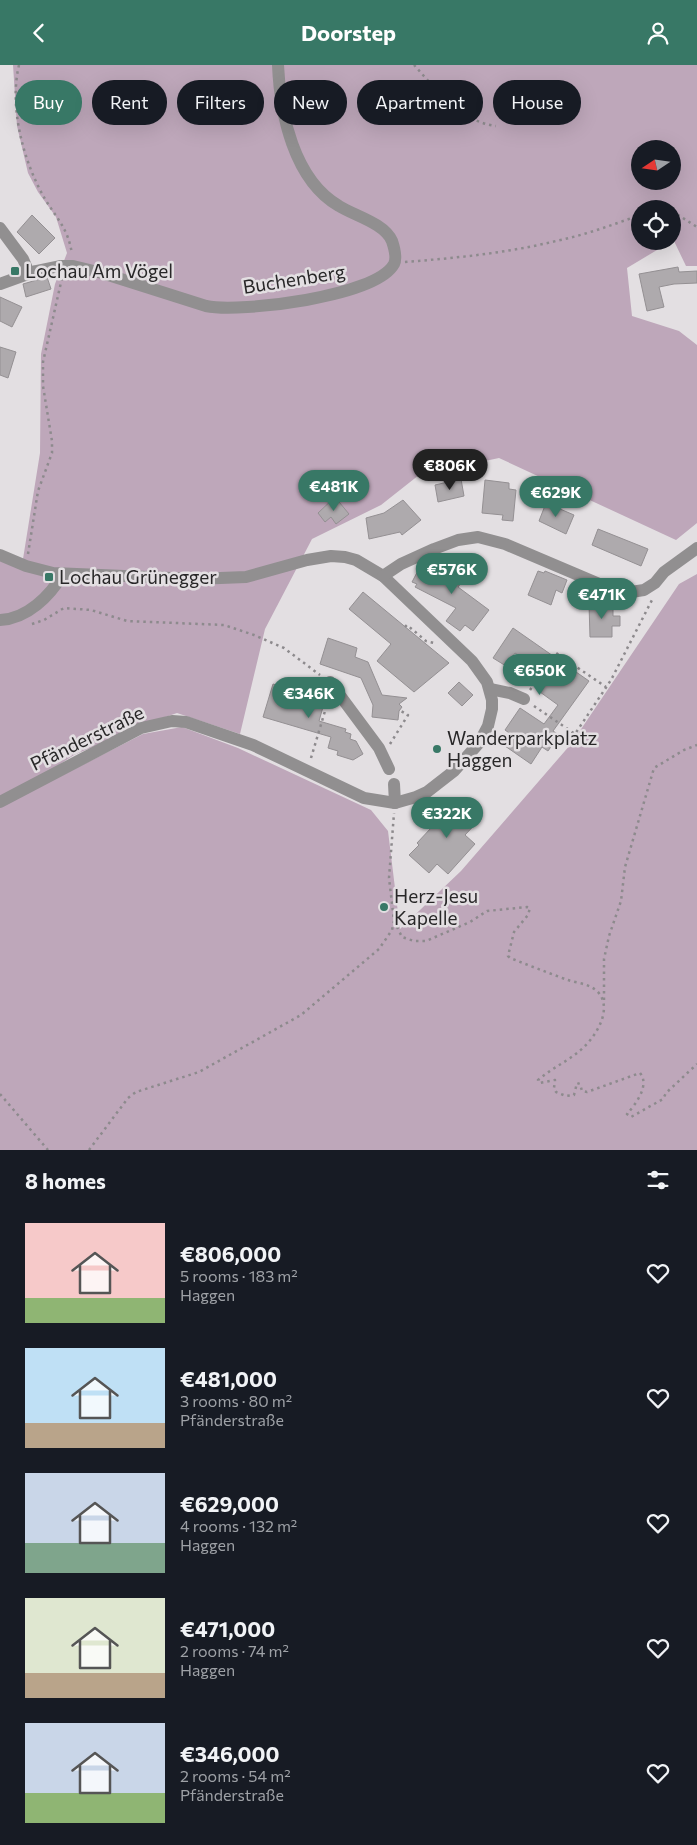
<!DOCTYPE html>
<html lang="en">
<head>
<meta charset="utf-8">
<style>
  body { margin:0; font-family:Commissioner,sans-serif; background:#20242c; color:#f1f3f6; height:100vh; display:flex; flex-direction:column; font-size:19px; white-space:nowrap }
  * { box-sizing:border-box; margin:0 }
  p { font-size:16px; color:#9ea1a6 }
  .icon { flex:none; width:28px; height:28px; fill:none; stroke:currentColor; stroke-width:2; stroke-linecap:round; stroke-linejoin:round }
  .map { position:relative; height:1085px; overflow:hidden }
  .drawer { display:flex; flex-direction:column; background:#171b24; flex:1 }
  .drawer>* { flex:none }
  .hud { position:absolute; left:15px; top:15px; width:668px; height:45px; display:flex; gap:10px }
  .needle { width:32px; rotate:257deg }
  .tools { position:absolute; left:631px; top:75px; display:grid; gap:10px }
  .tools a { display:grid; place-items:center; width:50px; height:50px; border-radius:50%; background:#171b24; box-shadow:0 5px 20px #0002; font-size:25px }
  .price { position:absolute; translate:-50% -42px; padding:0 11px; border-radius:18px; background:#387866; color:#fff; font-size:16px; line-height:32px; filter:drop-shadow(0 1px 2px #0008) }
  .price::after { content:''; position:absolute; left:50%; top:30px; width:15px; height:11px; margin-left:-8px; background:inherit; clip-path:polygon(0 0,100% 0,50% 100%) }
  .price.active { background:#222; color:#fff }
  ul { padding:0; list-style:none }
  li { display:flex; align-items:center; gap:15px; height:125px; padding:0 25px }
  li span { display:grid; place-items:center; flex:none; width:140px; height:100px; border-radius:0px; color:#555 }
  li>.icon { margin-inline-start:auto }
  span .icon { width:60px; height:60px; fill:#fffc; stroke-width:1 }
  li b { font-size:21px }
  h2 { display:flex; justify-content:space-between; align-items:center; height:60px; padding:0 25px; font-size:21px }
  .chip { padding:0 18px; border-radius:22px; background:#171b24; box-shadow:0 5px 20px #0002; font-size:18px; line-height:45px }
  .chip.active { background:#387866; color:#fff }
  header { display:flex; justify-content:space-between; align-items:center; height:65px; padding:0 25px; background:#387866; color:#fff; font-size:22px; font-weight:700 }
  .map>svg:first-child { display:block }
  .green { fill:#bea7ba; fill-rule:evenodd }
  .building { fill:#aeaaad; stroke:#949093 }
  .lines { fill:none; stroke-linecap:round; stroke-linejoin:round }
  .path { stroke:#8d8a8d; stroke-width:2.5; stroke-dasharray:2.5 4; stroke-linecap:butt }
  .minor { stroke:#918f90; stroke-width:12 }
  .poi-dot { fill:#387866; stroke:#e3dfe2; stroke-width:2 }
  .labels { text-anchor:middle; stroke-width:5; stroke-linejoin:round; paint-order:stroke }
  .poi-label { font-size:19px; fill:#282728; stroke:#e3dfe2; text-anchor:start }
  .street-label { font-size:19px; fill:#282728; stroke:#e3dfe2 }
</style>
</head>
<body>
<header><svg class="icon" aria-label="back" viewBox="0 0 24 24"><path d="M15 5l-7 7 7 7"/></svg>Doorstep<svg class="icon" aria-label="person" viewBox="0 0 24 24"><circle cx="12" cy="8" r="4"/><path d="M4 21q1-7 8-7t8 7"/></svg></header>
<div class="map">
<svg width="697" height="1085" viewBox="0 0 697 1085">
  <rect width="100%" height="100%" fill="#e3dfe2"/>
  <!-- green -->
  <g class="green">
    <path d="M 13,0 L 697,0 L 697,201 L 686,201 L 674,176 L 672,176 L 672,144 L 640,144 L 640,176 L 672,176 L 627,203 L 632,251 L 679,266 L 697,280 L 697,458 L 676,475 L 499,393 L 419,410 L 381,440 L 312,474 L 265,564 L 240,669 L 177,648 L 148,658 L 74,690 L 7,734 L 0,737 L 0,491 L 23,494 L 40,388 L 41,289 L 55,219 L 67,188 L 56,152 L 38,127 L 28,108 L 17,61 ZM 640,84 L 672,84 L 672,116 L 640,116 Z"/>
    <path d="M 697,509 L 697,1085 L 0,1085 L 0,742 L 143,669 L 182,662 L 238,683 L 371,745 L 388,766 L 400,864 L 461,806 L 571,679 L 679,519 Z"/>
  </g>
  <!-- building -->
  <g class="building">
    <path d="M 32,150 L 55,173 L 39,189 L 17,167 Z"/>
    <path d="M 678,202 L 679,207 L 697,206 L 697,218 L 674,219 L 659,222 L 664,242 L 647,246 L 639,209 Z"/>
    <path d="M 47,212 L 51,224 L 26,232 L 23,219 Z"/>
    <path d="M 0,232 L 22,242 L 12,262 L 0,256 Z"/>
    <path d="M 0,282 L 16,287 L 8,313 L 0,310 Z"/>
    <path d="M 461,414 L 464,431 L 438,437 L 435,420 Z"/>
    <path d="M 485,415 L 509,418 L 509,424 L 516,425 L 513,456 L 502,455 L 503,450 L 482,448 Z"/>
    <path d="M 335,432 L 349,449 L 336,459 L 331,452 L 325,457 L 318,448 Z"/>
    <path d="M 403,435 L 421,455 L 402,470 L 400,467 L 369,474 L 366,453 L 384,448 Z"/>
    <path d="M 546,438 L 574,450 L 566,469 L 539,456 Z"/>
    <path d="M 598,464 L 648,484 L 641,501 L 592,480 Z"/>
    <path d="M 428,497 L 449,512 L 460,497 L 471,505 L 458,522 L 489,545 L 473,566 L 465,560 L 460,566 L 446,556 L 456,543 L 415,522 L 417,519 L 412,517 L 421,500 L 425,503 Z"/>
    <path d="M 538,506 L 544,508 L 545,506 L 567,515 L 562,528 L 556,525 L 551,540 L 528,530 Z"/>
    <path d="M 363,527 L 449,598 L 414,627 L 377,596 L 391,579 L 349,544 Z"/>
    <path d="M 589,539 L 613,539 L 613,551 L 620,551 L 620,561 L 612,561 L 612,572 L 590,572 Z"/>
    <path d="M 513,563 L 589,616 L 553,666 L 559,670 L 548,686 L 542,682 L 531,699 L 505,681 L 512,670 L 505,665 L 520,643 L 544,659 L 558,640 L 540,627 L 547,618 L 540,613 L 544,607 L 515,588 L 506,601 L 493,593 Z"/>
    <path d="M 328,573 L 357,583 L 355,592 L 368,597 L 382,630 L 407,633 L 399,639 L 402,642 L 399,646 L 398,655 L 372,652 L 373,640 L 361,613 L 320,599 Z"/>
    <path d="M 459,617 L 473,630 L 462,641 L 448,628 Z"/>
    <path d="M 273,619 L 325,635 L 319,656 L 346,664 L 345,667 L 351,669 L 350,674 L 356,676 L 363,689 L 353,695 L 337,690 L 338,686 L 328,683 L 331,672 L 263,652 Z"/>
    <path d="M 459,733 L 481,753 L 465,770 L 475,779 L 448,809 L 437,799 L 429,808 L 409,790 L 419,780 L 417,778 Z"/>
  </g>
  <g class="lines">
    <!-- path -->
    <g class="path">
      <path d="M 19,0 C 9,42 23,96 45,134 C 57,154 68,163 72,189"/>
      <path d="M 414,0 C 436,24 461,57 496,61"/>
      <path d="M 672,146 L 697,162"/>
      <path d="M 405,197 C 456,193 507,188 556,176 C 585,170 612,160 640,150"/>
      <path d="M 28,489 L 38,426 L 52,388 L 52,376 L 43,321 L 43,297 L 62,213"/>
      <path d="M 32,559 L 44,555 L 64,543 L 91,545 L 127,556 L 224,560 L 254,570 L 284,583 L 320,610"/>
      <path d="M 405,562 L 407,560 L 426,576 L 434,578"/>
      <path d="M 530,625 L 556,588 L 606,622"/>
      <path d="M 534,641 L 575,669 L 611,615 L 652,535"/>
      <path d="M 390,679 L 408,650 L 401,646"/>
      <path d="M 311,693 L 328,636"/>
      <path d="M 394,856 L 402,872 L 414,876 L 426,876 L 470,857 L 487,846 L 527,842 L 530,843 L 528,850 L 514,867 L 508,891 L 510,893 C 528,900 546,907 565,914 C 575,918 588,918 597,926 C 613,942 598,968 585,981 C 571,995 553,1002 538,1015 L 540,1018 L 555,1015 L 554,1023 L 556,1027 L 566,1031 L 574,1030 L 577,1018 L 580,1019 L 582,1026 L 587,1027 L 640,1008 C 650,1020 636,1039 627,1049 L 631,1052 L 663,1034 L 666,1028 L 697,999"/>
      <path d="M 604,935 L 604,894 L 609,871 L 621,836 L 625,802 L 654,703 L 684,685 L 697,680"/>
      <path d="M 0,1029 L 48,1085"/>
      <path d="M 89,1085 L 128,1033 L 136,1027 L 199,1007 L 301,950 L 379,884 L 392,865 L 394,856 L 389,813 L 394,748"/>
    </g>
    <!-- minor -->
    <g class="minor">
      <path d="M 0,163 L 23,194 L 29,208"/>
      <path d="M 0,219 L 36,206 L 60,201 L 73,201 L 102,208 L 206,241 C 240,248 376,232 394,199 C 397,193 394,182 392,176 C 384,158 355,151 339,141 C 294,115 280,49 278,0"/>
      <path d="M 0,490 L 26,501 L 53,508 L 195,514 L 246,512 L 307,495 L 331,491 L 345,492 L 356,495 L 383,511 L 472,596 L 487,617 L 492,635 L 492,644 L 488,661 L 479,678 L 454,706 L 427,727 L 416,732 L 395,738 L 364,733 L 253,680 L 186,657 L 172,656 L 141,663 L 0,737"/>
      <path d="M 383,511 L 401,499 L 434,484 L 458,475 L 478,472 L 505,479 L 604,521 L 631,527 L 644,525 L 655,518 L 664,507 L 697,483"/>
      <path d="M 0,555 C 27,554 50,531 63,509"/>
      <path d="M 330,617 L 379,683 L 389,704"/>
      <path d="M 490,624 L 510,628 L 524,634"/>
      <path d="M 394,719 L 395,738"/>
    </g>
  </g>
  <!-- markers -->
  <g class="poi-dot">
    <rect x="10" y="201" width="10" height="10" rx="2.5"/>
    <rect x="44" y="507" width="10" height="10" rx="2.5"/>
    <circle cx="437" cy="684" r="5"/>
    <circle cx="384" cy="842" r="5"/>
  </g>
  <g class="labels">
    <!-- poi labels -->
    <g class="poi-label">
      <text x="25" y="213">Lochau Am Vögel</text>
      <text x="59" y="519">Lochau Grünegger</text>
      <text x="447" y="680">Wanderparkplatz<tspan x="447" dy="22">Haggen</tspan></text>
      <text x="394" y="838">Herz-Jesu<tspan x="394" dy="22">Kapelle</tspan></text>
    </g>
    <!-- street labels -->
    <g class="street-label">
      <text transform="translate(294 214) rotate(-9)" y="7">Buchenberg</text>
      <text transform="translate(87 673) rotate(-26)" y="7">Pfänderstraße</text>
    </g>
  </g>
</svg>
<div class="tools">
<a><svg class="needle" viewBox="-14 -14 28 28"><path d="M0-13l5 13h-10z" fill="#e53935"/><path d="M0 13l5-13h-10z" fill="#9ea1a6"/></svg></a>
<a><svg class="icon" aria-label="locate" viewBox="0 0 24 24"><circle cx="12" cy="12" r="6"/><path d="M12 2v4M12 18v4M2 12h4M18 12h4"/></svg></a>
</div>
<b class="price active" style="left:450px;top:426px">€806K</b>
<b class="price" style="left:334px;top:447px">€481K</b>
<b class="price" style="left:556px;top:453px">€629K</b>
<b class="price" style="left:452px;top:530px">€576K</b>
<b class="price" style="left:602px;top:555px">€471K</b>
<b class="price" style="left:540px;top:631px">€650K</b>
<b class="price" style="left:309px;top:654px">€346K</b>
<b class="price" style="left:447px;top:774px">€322K</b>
<div class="hud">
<a class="chip active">Buy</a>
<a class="chip">Rent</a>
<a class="chip">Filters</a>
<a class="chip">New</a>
<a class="chip">Apartment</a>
<a class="chip">House</a>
</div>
</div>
<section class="drawer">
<h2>8 homes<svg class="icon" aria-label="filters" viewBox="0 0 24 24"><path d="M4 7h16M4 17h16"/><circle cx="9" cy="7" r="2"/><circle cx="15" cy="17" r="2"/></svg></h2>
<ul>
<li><span style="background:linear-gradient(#f6c9c9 75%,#8fb573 0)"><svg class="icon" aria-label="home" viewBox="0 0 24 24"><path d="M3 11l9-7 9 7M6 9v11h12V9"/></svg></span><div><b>€806,000</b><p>5 rooms · 183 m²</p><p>Haggen</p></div><svg class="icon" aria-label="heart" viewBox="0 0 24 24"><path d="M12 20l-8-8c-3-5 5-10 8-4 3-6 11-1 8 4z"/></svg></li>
<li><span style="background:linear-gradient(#bfe0f5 75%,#b9a48a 0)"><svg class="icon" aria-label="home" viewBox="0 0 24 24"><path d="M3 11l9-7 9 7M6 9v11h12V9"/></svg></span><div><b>€481,000</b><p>3 rooms · 80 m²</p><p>Pfänderstraße</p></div><svg class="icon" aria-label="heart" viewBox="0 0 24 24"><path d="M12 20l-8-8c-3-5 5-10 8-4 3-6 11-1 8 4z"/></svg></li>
<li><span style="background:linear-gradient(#c9d6e8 70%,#7fa58c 0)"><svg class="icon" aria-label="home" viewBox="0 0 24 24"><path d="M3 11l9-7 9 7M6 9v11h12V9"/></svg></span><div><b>€629,000</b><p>4 rooms · 132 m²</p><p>Haggen</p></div><svg class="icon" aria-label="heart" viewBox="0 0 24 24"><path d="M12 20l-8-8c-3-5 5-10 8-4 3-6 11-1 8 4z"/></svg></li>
<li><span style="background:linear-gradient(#dfe7d0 75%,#b9a48a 0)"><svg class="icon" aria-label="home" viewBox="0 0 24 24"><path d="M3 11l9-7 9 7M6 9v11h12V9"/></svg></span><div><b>€471,000</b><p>2 rooms · 74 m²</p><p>Haggen</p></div><svg class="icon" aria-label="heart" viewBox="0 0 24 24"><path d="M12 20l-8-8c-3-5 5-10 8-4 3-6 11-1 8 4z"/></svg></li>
<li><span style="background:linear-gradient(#c9d6e8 70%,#8fb573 0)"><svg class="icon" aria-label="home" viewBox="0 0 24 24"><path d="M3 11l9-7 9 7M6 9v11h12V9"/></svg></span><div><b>€346,000</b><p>2 rooms · 54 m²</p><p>Pfänderstraße</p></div><svg class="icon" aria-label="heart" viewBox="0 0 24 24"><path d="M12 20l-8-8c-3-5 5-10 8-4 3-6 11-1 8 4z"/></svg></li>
</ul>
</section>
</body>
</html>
